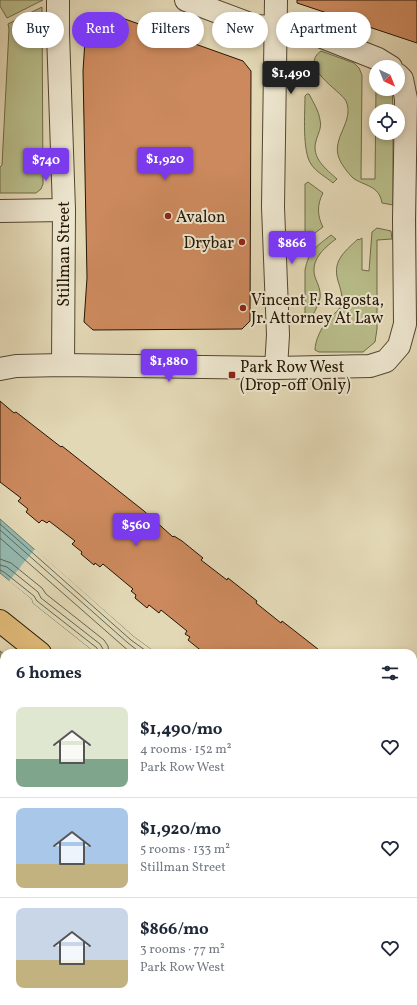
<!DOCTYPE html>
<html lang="en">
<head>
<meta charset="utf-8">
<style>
  body { margin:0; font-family:Vollkorn,serif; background:#f6f6f7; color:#1f2937; height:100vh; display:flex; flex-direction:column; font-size:15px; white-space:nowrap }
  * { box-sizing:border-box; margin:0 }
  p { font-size:13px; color:#747a83 }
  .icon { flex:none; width:22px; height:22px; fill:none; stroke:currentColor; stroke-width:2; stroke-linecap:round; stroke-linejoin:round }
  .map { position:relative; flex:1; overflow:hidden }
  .details { position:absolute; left:0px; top:649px; width:417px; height:356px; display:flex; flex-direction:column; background:#fff; border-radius:12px 12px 0 0; box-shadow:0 2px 6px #0003 }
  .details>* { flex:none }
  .top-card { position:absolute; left:12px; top:12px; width:393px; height:36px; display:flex; gap:8px }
  .needle { width:26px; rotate:137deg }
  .tools { position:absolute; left:369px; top:60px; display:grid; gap:8px }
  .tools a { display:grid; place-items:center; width:36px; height:36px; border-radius:50%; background:#fff; box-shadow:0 2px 6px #0003; font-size:20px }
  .price { position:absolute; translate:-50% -34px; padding:0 9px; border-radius:4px; background:#7c3aed; color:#fff; font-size:13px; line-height:26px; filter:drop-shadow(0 1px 2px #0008) }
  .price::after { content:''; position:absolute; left:50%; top:24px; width:12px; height:9px; margin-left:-6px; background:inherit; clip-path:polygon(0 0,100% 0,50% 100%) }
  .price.current { background:#222; color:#fff }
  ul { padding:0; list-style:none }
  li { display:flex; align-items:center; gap:12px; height:100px; padding:0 16px }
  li+li { border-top:1px solid #e0e1e3 }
  li span { display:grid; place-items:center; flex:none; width:112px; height:80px; border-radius:8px; color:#555 }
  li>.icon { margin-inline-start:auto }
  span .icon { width:48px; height:48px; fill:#fffc; stroke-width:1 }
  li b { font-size:17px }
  h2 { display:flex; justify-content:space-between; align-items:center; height:48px; padding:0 16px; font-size:17px }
  .pill { padding:0 14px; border-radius:18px; background:#fff; box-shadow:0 2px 6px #0003; font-size:14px; line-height:36px }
  .pill.current { background:#7c3aed; color:#fff }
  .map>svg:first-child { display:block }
  .green { fill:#b8bd8a; stroke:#6e6a48 }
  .water { fill:#95b9b0; stroke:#68786c }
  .pier { fill:#e3d8b5 }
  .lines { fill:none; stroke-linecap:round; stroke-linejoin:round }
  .shore { stroke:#5c685a; stroke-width:1 }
  .building { fill:#cb895d; stroke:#241605 }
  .minor-casing { stroke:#544631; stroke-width:24 }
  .tertiary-casing { stroke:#544631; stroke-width:24 }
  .primary-casing { stroke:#241605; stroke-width:24 }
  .minor { stroke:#ede6cf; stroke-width:22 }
  .tertiary { stroke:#ede6cf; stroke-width:22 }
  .primary { stroke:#e2bc7a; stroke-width:22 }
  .poi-dot { fill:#8f2418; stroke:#ede6cf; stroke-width:1.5 }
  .labels { text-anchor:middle; stroke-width:4; stroke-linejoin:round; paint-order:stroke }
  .poi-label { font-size:16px; fill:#241605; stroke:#ede6cf; text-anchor:start }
  .street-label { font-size:16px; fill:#241605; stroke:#ede6cf }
</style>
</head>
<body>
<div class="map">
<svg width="417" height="1005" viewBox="0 0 417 1005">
  <rect width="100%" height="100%" fill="#e3d8b5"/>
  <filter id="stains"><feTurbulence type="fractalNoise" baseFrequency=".005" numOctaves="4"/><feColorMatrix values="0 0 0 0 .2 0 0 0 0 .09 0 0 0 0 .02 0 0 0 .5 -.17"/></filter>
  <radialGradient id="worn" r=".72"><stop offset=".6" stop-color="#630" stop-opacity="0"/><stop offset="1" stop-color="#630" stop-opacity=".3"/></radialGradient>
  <!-- green -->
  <g class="green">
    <path d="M 0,0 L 43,0 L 7,18 L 0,6 Z"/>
    <path d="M 42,7 L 43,184 L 41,189 L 36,193 L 0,193 L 0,167 L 2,165 L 9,29 L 8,24 Z"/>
    <path d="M 321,51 L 354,63 L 359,68 L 362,75 L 361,179 L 375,179 L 376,88 L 376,89 L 392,89 L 393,111 L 376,111 L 376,133 L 393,133 L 393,205 L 382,203 C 379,185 364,186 353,178 C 348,173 341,164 339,158 C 331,138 355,121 346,101 C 340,90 298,67 321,51 Z"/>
    <path d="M 307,94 L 309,94 C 313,102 319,111 320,120 C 322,128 318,133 316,141 C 311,158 326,169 337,179 L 333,183 C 326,177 316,172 311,164 C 302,151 305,113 305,96 Z"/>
    <path d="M 308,182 L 323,193 C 317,204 317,216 323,227 L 308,238 L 305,236 L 305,184 Z"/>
    <path d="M 377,228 L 391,231 L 392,239 L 377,240 L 377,329 L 375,342 L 363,352 L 319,352 L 315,350 C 315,341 321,328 327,321 C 331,316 339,311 341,305 C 343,297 341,291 339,284 C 331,262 343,253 358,239 L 359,240 L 362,238 L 362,270 L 369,271 L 372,232 Z"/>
    <path d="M 331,235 L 336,239 C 324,248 310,260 315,277 C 318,285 321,290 320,298 C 318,307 312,316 308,324 L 306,324 L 305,322 L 305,270 C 309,250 316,247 331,235 Z"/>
    <path d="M 0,651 L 4,654 L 4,921 L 0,918 Z"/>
    <path d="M 413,970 L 417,973 L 417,1005 L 137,1005 L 131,1001 L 413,1001 Z"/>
  </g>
  <!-- water -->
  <g class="water">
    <path d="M 0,519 L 134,637 L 156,653 L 96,653 L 33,603 L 32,599 L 0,573 Z"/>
    <path d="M 413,846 L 417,849 L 417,907 L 413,904 Z"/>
  </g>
  <!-- pier -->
  <path class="pier" d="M 35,549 L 134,637 L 156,653 L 96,653 L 33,603 L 32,599 L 9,581 Z"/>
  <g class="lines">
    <!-- shore -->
    <g class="shore">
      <path d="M 0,524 L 131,640 L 149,653"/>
      <path d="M 0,530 L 128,643 L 141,653"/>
      <path d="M 0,538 L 131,653"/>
      <path d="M 0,559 L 11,563 L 42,588 L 46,594 L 104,640 L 108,646 L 109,653"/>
      <path d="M 0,565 L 7,567 L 38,592 L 41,598 L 100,644 L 103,649 L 103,653"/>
      <path d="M 0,570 L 4,572 L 34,596 L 37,601 L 97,648 L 98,653"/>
    </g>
  </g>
  <!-- building -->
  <g class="building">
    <path d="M 297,0 L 417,0 L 417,43 L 297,3 Z"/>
    <path d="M 96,13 L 108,13 L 243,61 L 251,71 L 250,321 L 242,329 L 93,330 L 84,322 L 87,278 L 83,71 L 86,25 L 89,18 Z"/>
    <path d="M 0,401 L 14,413 L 16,412 L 61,447 L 62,446 L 144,511 L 173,537 L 174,536 L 182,541 L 203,558 L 201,560 L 227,580 L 228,578 L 257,601 L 256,603 L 281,623 L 282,621 L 323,653 L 204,653 L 188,640 L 190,637 L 185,634 L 187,631 L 161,610 L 159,613 L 149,605 L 147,608 L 135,598 L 136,595 L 131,591 L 133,589 L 103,564 L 100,567 L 95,563 L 94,565 L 81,554 L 82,552 L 72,544 L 75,541 L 49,521 L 47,523 L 42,520 L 39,523 L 26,512 L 28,509 L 18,501 L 21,498 L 0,482 Z"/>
  </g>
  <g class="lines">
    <defs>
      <g id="minor">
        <path d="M 275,27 L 291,27 L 302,29 L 378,59 L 391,67"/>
        <path d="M 0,211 L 64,210"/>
        <path d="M 276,368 L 370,366 L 386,361 L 399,346 L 405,324 L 404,220 L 406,99 L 402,79 L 398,75"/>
      </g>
      <g id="tertiary">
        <path d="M 58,0 L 58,33 L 64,210 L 63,365"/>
        <path d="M 186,0 L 255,26 L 275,27"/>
        <path d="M 0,369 L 16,366 L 63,365 L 276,368 L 278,335 L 273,207 L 276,0"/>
      </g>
      <g id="primary">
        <path d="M 0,621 L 40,653"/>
        <path d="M 413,945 L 417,948"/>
        <path d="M 0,951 L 4,954"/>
        <path d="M 79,1001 L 85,1005"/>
      </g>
    </defs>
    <!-- minor casing -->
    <use href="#minor" class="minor-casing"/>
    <!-- tertiary casing -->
    <use href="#tertiary" class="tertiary-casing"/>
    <!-- primary casing -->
    <use href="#primary" class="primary-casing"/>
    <!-- minor -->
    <use href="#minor" class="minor"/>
    <!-- tertiary -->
    <use href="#tertiary" class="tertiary"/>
    <!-- primary -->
    <use href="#primary" class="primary"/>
  </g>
  <!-- markers -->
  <g class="poi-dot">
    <circle cx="168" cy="216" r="4"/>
    <circle cx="242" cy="242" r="4"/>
    <circle cx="243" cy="308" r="4"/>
    <rect x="228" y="371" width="8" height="8" rx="2"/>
  </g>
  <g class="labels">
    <!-- poi labels -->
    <g class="poi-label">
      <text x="176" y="222">Avalon</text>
      <text x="234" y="248" text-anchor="end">Drybar</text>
      <text x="251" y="305">Vincent F. Ragosta,<tspan x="251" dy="18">Jr. Attorney At Law</tspan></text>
      <text x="240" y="372">Park Row West<tspan x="240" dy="18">(Drop-off Only)</tspan></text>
    </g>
    <!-- street labels -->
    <g class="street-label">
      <text transform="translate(63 254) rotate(-90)" y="6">Stillman Street</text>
    </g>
  </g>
  <rect width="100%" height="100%" filter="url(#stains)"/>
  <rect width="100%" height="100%" fill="url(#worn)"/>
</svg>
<div class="tools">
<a><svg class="needle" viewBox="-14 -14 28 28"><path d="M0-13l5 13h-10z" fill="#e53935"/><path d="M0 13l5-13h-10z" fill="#747a83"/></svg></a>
<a><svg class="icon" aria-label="locate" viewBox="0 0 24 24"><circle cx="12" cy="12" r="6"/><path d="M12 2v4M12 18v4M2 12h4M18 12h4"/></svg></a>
</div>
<b class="price current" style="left:291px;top:95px">$1,490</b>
<b class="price" style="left:165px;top:181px">$1,920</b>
<b class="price" style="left:46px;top:182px">$740</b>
<b class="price" style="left:292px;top:265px">$866</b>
<b class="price" style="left:169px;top:383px">$1,880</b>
<b class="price" style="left:136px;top:547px">$560</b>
<div class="top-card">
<a class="pill">Buy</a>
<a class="pill current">Rent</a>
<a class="pill">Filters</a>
<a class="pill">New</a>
<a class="pill">Apartment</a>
</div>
<section class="details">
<h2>6 homes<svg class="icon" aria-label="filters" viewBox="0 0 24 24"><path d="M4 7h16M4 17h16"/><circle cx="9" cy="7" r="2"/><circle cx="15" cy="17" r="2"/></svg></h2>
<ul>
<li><span style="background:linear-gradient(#dfe7d0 65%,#7fa58c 0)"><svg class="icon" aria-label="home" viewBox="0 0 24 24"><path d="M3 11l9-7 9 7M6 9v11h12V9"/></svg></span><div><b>$1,490/mo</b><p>4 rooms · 152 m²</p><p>Park Row West</p></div><svg class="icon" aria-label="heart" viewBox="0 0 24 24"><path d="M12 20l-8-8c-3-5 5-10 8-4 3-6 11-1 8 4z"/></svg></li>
<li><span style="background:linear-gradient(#a9c7e8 70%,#c2b280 0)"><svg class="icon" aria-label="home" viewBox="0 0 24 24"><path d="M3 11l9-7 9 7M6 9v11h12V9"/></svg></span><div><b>$1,920/mo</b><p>5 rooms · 133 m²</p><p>Stillman Street</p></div><svg class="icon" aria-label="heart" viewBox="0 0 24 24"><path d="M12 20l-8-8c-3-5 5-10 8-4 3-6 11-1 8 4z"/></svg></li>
<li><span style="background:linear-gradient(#c9d6e8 65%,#c2b280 0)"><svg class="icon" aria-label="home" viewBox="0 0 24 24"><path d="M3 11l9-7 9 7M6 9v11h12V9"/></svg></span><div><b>$866/mo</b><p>3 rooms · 77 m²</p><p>Park Row West</p></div><svg class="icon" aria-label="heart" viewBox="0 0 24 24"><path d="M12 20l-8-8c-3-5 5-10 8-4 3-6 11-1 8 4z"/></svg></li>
</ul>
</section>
</div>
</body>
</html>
